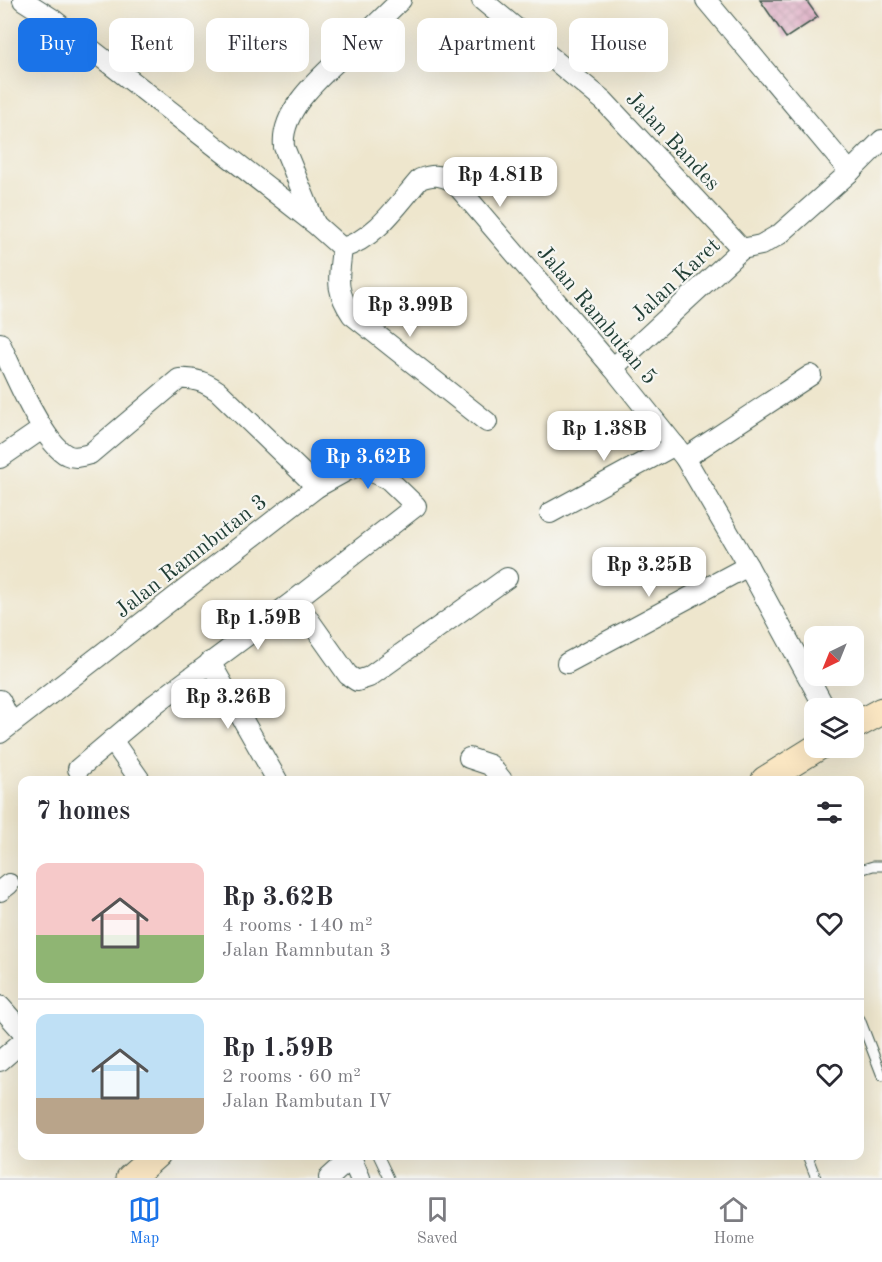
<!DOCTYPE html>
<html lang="en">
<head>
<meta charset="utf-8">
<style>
  body { margin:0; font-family:"Old Standard TT",serif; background:#f7f7f7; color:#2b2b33; height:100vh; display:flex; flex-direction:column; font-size:22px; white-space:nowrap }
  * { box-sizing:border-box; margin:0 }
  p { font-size:20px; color:#7c7c81 }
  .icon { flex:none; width:33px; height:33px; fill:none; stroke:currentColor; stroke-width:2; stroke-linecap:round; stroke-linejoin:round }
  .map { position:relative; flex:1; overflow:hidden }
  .panel { position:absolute; left:18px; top:776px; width:846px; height:384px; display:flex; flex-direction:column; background:#fff; border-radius:12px; box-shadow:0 6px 24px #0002 }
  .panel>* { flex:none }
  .hud { position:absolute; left:18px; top:18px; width:846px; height:54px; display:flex; gap:12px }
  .needle { width:39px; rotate:223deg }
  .controls { position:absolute; left:804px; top:626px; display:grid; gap:12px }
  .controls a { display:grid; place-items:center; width:60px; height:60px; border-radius:12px; background:#fff; box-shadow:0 6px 24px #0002; font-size:30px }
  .price { position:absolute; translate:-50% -51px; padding:0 14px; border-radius:12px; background:#fff; color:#222; font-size:20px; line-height:39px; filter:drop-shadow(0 2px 3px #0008) }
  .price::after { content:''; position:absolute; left:50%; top:36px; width:18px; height:14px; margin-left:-9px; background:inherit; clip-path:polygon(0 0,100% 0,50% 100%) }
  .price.selected { background:#1a73e8; color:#fff }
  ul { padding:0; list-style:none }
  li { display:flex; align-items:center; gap:18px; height:150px; padding:0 18px }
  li+li { border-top:2px solid #e1e1e2 }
  li span { display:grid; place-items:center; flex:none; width:168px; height:120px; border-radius:12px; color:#555 }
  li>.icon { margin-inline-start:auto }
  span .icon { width:72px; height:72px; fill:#fffc; stroke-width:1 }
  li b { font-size:26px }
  h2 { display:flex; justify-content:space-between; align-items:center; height:72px; padding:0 18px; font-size:26px }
  .chip { padding:0 21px; border-radius:12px; background:#fff; box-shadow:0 6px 24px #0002; font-size:21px; line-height:54px }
  .chip.selected { background:#1a73e8; color:#fff }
  .dock { display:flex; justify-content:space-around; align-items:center; height:84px; border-top:2px solid #e1e1e2; background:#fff; font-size:16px; color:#7c7c81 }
  .dock a { display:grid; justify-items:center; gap:3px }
  .dock .selected { color:#1a73e8 }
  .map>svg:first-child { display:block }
  .building { fill:url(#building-cross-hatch) }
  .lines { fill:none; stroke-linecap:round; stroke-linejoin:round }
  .lane-casing { stroke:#3e564b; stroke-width:11 }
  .street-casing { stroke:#3e564b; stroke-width:22 }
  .secondary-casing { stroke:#3e564b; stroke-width:29 }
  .lane { stroke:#fff; stroke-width:9 }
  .street { stroke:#fff; stroke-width:20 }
  .secondary { stroke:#fbe7c3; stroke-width:27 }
  .labels { text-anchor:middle; stroke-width:4.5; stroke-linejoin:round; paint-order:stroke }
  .street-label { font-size:22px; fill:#1f3d34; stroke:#f6f6f2 }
</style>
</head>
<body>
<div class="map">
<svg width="882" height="1178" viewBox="0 0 882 1178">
  <defs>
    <pattern id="building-cross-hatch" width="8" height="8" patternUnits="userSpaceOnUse" patternTransform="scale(1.5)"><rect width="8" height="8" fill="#dba5bf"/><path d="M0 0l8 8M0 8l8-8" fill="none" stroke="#b1889c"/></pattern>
  </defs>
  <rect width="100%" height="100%" fill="#f6f6f2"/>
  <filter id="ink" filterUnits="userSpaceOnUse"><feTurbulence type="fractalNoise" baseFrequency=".0167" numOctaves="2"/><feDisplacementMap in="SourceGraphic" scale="12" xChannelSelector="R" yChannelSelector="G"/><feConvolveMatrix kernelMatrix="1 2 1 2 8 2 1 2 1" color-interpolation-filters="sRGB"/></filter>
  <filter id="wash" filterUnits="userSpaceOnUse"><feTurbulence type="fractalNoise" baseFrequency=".008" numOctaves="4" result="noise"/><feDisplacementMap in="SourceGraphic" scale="24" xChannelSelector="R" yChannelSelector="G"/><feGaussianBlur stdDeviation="1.35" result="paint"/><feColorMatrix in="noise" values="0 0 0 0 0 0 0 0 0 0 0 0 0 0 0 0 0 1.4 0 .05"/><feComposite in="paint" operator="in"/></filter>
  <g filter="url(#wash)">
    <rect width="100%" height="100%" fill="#eee6cd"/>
    <g id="blocks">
      <!-- building -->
      <path class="building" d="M 760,0 L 806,0 L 818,17 L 786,38 Z"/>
    </g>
  </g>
  <g filter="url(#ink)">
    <use href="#blocks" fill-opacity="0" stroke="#3e564b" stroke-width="1.5"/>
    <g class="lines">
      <defs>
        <g id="lane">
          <path d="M 860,870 L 873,866 L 882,866"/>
          <path d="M 860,1019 L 882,1076"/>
          <path d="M 378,1155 L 389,1178"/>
          <path d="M 807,1155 L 816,1178"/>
        </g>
        <g id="street">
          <path d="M 23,0 L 51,18 L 315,224 L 342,248 C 376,239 398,204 420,179 C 434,174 440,175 453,181 L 613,368 L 685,458 L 748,566 L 825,708"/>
          <path d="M 482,0 L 604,101 L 742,249"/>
          <path d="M 706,0 L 850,172"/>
          <path d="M 315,223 L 284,147 C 280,109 323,75 348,51 C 366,34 383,17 401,0"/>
          <path d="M 342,248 C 339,279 334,288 352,315 L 487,422"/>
          <path d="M 0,343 C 12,369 43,444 67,455 C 75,459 82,456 90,454 L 179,379 C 195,378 205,382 218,391 L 317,487"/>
          <path d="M 613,368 L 742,249 L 761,245 L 780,234 L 850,172 L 882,140"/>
          <path d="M 0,458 L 42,429"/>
          <path d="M 685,458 L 811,375"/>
          <path d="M 550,513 L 675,445"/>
          <path d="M 295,600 L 348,675 L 357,681 L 369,677 L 507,578"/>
          <path d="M 210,662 L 277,780"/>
          <path d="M 567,663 L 748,566"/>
          <path d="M 0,700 L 11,723"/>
          <path d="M 0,733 L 317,487 L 348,470 L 359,466 L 388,479 L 416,506 L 295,600 L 155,704 L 78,769"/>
          <path d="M 112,740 L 140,780"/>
          <path d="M 469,758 L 490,765 L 502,780"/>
          <path d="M 0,891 L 9,884"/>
          <path d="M 0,1006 L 22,1031"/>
          <path d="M 0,1061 L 22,1042"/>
          <path d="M 350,1155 L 360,1178"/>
          <path d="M 329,1178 L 351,1158"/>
        </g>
        <g id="secondary">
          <path d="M 854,726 L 882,711"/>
          <path d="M 765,780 L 818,747"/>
          <path d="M 130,1178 L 156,1155"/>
        </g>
      </defs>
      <!-- lane casing -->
      <use href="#lane" class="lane-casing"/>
      <!-- street casing -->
      <use href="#street" class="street-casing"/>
      <!-- secondary casing -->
      <use href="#secondary" class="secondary-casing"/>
      <!-- lane -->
      <use href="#lane" class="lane"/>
      <!-- street -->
      <use href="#street" class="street"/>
      <!-- secondary -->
      <use href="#secondary" class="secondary"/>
    </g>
  </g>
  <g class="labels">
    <!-- street labels -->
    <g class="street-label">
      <text transform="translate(674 140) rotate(47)" y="8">Jalan Bandes</text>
      <text transform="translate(675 279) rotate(-43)" y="8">Jalan Karet</text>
      <text transform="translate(598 314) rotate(50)" y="8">Jalan Rambutan 5</text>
      <text transform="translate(190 555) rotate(-38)" y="8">Jalan Ramnbutan 3</text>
    </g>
  </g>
</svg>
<div class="controls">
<a><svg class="needle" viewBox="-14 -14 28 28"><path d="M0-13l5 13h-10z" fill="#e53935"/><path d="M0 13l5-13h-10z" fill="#7c7c81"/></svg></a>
<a><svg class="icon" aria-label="layers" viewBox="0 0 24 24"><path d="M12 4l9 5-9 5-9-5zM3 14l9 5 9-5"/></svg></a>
</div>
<b class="price" style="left:500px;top:208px">Rp 4.81B</b>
<b class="price" style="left:410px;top:338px">Rp 3.99B</b>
<b class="price" style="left:604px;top:462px">Rp 1.38B</b>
<b class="price selected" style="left:368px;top:490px">Rp 3.62B</b>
<b class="price" style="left:649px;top:598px">Rp 3.25B</b>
<b class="price" style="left:258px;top:651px">Rp 1.59B</b>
<b class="price" style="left:228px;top:730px">Rp 3.26B</b>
<div class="hud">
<a class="chip selected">Buy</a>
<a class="chip">Rent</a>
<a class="chip">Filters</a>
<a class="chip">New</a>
<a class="chip">Apartment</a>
<a class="chip">House</a>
</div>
<section class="panel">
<h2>7 homes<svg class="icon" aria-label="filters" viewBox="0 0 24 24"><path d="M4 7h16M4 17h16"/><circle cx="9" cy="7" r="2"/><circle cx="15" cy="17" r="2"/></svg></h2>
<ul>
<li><span style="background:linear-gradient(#f6c9c9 60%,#8fb573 0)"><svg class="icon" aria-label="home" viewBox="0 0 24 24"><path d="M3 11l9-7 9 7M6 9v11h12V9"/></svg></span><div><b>Rp 3.62B</b><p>4 rooms · 140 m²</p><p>Jalan Ramnbutan 3</p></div><svg class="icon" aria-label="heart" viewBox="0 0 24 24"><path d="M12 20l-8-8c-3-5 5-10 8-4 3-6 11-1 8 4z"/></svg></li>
<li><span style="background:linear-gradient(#bfe0f5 70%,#b9a48a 0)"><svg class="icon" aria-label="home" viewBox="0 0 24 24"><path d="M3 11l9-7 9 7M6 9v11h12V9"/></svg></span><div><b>Rp 1.59B</b><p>2 rooms · 60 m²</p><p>Jalan Rambutan IV</p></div><svg class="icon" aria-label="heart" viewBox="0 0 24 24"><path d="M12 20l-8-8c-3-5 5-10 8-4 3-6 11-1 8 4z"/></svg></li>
</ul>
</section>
</div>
<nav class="dock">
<a class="selected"><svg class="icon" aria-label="map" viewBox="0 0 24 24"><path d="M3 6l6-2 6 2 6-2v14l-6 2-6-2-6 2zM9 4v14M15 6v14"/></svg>Map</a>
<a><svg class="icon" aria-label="saved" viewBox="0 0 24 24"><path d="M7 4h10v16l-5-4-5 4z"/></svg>Saved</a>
<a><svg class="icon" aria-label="home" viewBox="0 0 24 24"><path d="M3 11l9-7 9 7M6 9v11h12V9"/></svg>Home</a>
</nav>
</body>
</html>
